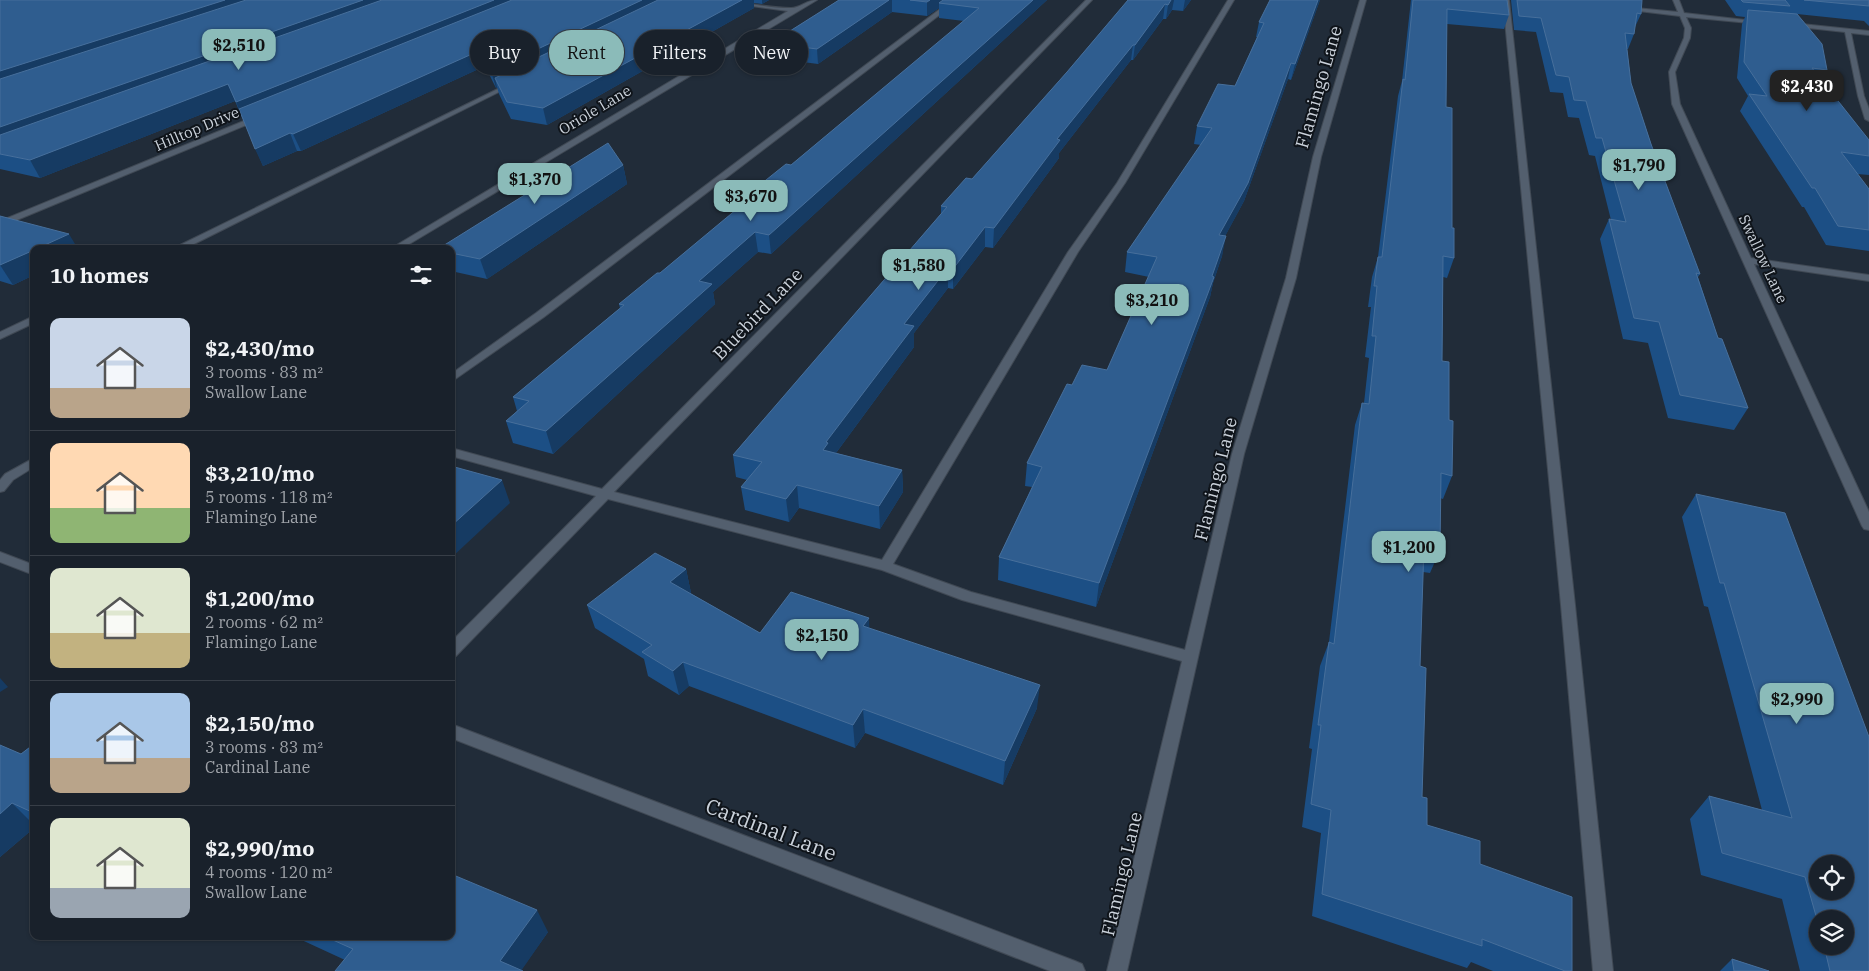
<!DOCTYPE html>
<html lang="en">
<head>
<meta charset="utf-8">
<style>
  body { margin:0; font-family:"IBM Plex Serif",serif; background:#262e37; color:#f1f3f6; height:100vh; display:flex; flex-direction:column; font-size:19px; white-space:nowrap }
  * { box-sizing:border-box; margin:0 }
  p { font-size:16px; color:#9fa3a9 }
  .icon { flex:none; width:28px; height:28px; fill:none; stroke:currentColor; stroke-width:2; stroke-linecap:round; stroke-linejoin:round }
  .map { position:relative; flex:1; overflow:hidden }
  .drawer { position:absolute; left:30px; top:245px; width:425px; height:695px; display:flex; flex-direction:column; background:#19212b; border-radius:10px; box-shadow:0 1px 4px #0004,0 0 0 1px #373e47 }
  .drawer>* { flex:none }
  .banner { position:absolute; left:470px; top:30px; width:475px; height:45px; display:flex; gap:10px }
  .controls { position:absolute; left:1809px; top:855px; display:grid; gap:10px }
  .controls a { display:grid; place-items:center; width:45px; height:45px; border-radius:50%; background:#19212b; box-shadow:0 1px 4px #0004,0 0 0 1px #373e47; font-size:25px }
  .price { position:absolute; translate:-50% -42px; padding:0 11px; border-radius:10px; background:#8bbbb9; color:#111; font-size:16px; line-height:32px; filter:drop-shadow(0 1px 2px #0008) }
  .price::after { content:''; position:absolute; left:50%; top:30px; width:15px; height:11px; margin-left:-8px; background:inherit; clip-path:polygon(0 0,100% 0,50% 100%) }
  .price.current { background:#222; color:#fff }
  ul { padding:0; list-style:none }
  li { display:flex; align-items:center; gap:15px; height:125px; padding:0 20px }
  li+li { border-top:1px solid #373e47 }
  li span { display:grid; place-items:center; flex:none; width:140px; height:100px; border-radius:10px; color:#555 }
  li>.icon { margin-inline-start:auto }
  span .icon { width:60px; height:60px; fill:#fffc; stroke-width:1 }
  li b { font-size:21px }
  h2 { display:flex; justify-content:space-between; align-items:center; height:60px; padding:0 20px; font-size:21px }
  .pill { padding:0 18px; border-radius:22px; background:#19212b; box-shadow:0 1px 4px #0004,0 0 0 1px #373e47; font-size:18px; line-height:45px }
  .pill.current { background:#8bbbb9; color:#111 }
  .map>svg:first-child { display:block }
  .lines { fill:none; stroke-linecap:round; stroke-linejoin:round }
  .minor-casing { stroke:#404954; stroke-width:2 }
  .minor { fill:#535f6e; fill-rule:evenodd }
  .wall { fill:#1c4f85; fill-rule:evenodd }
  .shaded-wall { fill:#163b63 }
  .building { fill:#2f5d8f; stroke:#476f9b; fill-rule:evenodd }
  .labels { text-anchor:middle; stroke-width:4; stroke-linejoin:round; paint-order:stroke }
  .far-street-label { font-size:15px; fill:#cbd2db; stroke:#0f141a }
  .street-label { font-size:18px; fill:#cbd2db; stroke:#0f141a }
  .near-street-label { font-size:21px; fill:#cbd2db; stroke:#0f141a }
</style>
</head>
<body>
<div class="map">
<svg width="1869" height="971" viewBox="0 0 1869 971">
  <rect width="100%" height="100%" fill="#212c39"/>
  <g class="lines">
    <defs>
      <g id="minor">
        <path d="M 709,0 C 737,0 764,8 791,8 C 800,8 807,0 817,0 L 401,249 L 390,249 L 788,11 Z"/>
        <path d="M 952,0 L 959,0 L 544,317 L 451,382 L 451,374 L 536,313 Z"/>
        <path d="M 1086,0 L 1092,0 L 614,492 L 882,560 L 1068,252 L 1117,183 L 1228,0 L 1234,0 L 1125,183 L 1078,252 L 893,564 L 971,592 L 1185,650 L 1232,454 L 1286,278 L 1313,157 L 1360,0 L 1366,0 L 1321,157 L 1296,278 L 1244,454 L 1127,971 L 1107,971 L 1182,661 L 962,600 L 882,570 L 608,499 L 456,656 L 451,658 L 451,642 L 596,496 L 451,456 L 451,448 L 602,489 Z"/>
        <path d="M 1503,0 L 1509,0 L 1575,605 L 1613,971 L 1593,971 L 1561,605 Z"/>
        <path d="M 1673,0 L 1679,0 L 1684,13 L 1763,22 L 1760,24 L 1686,17 L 1691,28 L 1690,38 L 1675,72 L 1680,104 L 1751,258 L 1869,275 L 1869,281 L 1754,264 L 1869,512 L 1869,530 L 1864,529 L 1862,526 L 1672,104 L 1669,72 L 1684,38 L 1685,28 L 1680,16 L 1622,9 L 1625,7 L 1678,12 Z"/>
        <path d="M 1792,23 L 1869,31 L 1869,35 L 1851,33 L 1864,96 L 1869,109 L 1869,121 L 1865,119 L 1858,96 L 1845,32 L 1790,26 Z"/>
        <path d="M 510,83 L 515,84 L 184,249 L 172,249 Z"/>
        <path d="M 256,116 L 263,118 L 0,227 L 0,221 Z"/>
        <path d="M 34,316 L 34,323 L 0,339 L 0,332 Z"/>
        <path d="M 34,458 L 34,467 L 13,480 L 4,491 L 0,492 L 0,480 L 5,474 Z"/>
        <path d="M 0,552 L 34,565 L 34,575 L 0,562 Z"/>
        <path d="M 451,724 L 1075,961 L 1082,964 L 1085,971 L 1050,971 L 451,738 Z"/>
      </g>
    </defs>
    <!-- minor casing -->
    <use href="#minor" class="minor-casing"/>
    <!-- minor -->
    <use href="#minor" class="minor"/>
  </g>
  <!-- wall -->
  <g class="wall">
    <path d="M 0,0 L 769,0 L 762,4 L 754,3 L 754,8 L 547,125 L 511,119 L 499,94 L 497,87 L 496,88 L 485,66 L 301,151 L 297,151 L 263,166 L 235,101 L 40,178 L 0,169 Z"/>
    <path d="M 839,0 L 1047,0 L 771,254 L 758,252 L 713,292 L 715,304 L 553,454 L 513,443 L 506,421 L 517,411 L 513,397 L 620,308 L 619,304 L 660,273 L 757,193 L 756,188 L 791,165 L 964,21 L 939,18 L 939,8 L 927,16 L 892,12 L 818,64 L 772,58 L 771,43 Z"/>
    <path d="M 1128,0 L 1191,0 L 1183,11 L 1172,10 L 1166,19 L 1163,19 L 1133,60 L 1131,60 L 1059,153 L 1059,158 L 993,248 L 985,247 L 953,289 L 948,288 L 914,333 L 914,347 L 836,453 L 902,470 L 903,492 L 880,529 L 799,508 L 789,522 L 745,510 L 741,487 L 747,480 L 736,477 L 733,455 L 941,214 L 941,206 L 972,179 L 1067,72 Z"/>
    <path d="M 1270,0 L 1320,0 L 1291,80 L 1288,79 L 1244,201 L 1225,236 L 1222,256 L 1213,283 L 1210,297 L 1096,607 L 998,580 L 999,557 L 1032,487 L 1025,486 L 1027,463 L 1072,385 L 1107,370 L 1149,277 L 1125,272 L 1127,252 L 1201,145 L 1194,144 L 1197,126 L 1235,86 L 1257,37 L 1256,37 L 1259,22 Z"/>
    <path d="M 1411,0 L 1507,0 L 1509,15 L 1504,29 L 1447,24 L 1446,107 L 1452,228 L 1454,258 L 1447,278 L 1443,277 L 1442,361 L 1449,420 L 1452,476 L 1443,499 L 1440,498 L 1440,550 L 1430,573 L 1423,572 L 1420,666 L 1422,797 L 1427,825 L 1480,864 L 1572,971 L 1493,971 L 1471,962 L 1467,968 L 1312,916 L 1321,833 L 1302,827 L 1312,749 L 1309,748 L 1320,666 L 1329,642 L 1355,425 L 1362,403 L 1364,403 L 1369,358 L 1365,357 L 1371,307 L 1368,307 L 1372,277 L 1378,257 L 1398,96 L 1402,81 Z"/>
    <path d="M 1511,0 L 1642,0 L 1641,14 L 1635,27 L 1634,34 L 1628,49 L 1627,49 L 1631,83 L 1651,144 L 1700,274 L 1698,277 L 1718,338 L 1748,408 L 1734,430 L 1668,418 L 1648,343 L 1623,339 L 1600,239 L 1609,219 L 1611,220 L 1595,156 L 1589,155 L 1579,118 L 1568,117 L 1563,93 L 1550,92 L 1536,32 L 1514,30 Z"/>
    <path d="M 1725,0 L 1869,0 L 1869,26 L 1864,21 L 1797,14 L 1827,70 L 1821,80 L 1869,140 L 1869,175 L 1857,174 L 1869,189 L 1869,251 L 1826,245 L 1804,207 L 1802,207 L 1740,111 L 1748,96 L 1737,78 L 1742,24 L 1745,17 L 1736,16 Z"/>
    <path d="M 623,165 L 627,184 L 487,279 L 451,271 L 451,249 Z"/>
    <path d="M 0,216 L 34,249 L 34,275 L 13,285 L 0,281 Z"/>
    <path d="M 1696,494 L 1869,971 L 1800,971 L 1782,899 L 1701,875 L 1690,819 L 1709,796 L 1762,810 L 1708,607 L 1704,606 L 1682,517 ZM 1818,919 L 1845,946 L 1818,946 Z"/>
    <path d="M 686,569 L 691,593 L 690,593 L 760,633 L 869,618 L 869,628 L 1037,708 L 1003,785 L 865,733 L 855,748 L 689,686 L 679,695 L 648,676 L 644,659 L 595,628 L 587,605 Z"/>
    <path d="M 34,744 L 34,828 L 0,857 L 0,745 L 21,754 Z"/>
    <path d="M 548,932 L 521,970 L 345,960 L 293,936 L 451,936 Z"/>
    <path d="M 1732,959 L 1769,971 L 1720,971 Z"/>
  </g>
  <!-- shaded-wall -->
  <g class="shaded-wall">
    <path d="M 225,0 L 274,0 L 0,90 L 0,71 Z"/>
    <path d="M 363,0 L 384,0 L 0,148 L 0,127 Z"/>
    <path d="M 494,0 L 532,0 L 243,119 L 236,102 Z"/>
    <path d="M 642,0 L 674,0 L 495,78 L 497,87 L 496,88 L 491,71 Z"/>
    <path d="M 742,0 L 754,0 L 754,8 L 547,125 L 543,108 Z"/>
    <path d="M 762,0 L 769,0 L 762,4 Z"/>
    <path d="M 889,0 L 892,0 L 892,12 L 818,64 L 817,49 Z"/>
    <path d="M 930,0 L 949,0 L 939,3 L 939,8 L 927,16 L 927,2 Z"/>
    <path d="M 1033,0 L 1047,0 L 771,254 L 769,235 Z"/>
    <path d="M 1171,0 L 1174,0 L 1172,10 L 1166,19 L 1168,5 Z"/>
    <path d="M 1185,0 L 1191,0 L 1183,11 Z"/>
    <path d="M 1318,0 L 1320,0 L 1291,80 L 1295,64 Z"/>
    <path d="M 1165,4 L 1163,19 L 1133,60 L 1135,45 Z"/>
    <path d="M 1133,45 L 1131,60 L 1059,153 L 1059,158 L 993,248 L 994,228 L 1057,139 Z"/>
    <path d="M 481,50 L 485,66 L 301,151 L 293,134 Z"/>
    <path d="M 1291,63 L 1288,79 L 1244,201 L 1215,255 L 1219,235 Z"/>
    <path d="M 228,84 L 235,101 L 40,178 L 30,160 Z"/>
    <path d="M 290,133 L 297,151 L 263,166 L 255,149 Z"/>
    <path d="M 623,165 L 627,184 L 487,279 L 480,259 Z"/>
    <path d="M 985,227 L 985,247 L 953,289 L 953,269 Z"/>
    <path d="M 755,232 L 758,252 L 713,292 L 715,304 L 553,454 L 546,431 L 699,281 Z"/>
    <path d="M 69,234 L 78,249 L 36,249 Z"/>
    <path d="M 1226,236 L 1222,256 L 1213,283 L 1210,297 L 1096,607 L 1099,583 Z"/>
    <path d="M 34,250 L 34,275 L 13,285 L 0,265 Z"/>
    <path d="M 948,268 L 948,288 L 914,333 L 914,347 L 830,461 L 823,450 L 826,442 L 904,324 Z"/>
    <path d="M 451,294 L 454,302 L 451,304 Z"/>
    <path d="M 902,470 L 903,492 L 880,529 L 879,506 Z"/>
    <path d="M 502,480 L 510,503 L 451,558 L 451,526 Z"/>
    <path d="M 797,485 L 799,508 L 789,522 L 786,499 Z"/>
    <path d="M 686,569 L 691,593 L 675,606 L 670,582 Z"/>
    <path d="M 869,618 L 870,641 L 863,626 Z"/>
    <path d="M 683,662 L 689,686 L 679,695 L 673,671 Z"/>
    <path d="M 0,678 L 8,687 L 0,692 Z"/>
    <path d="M 1040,685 L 1037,708 L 1003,785 L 1005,761 Z"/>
    <path d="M 863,709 L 865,733 L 855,748 L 853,725 Z"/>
    <path d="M 12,803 L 34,825 L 34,828 L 0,857 L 0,814 Z"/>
    <path d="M 537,910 L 548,932 L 521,971 L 500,961 Z"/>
  </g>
  <!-- building -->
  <g class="building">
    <path d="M 0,0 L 225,0 L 0,71 Z"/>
    <path d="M 246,0 L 363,0 L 0,127 L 0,79 Z"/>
    <path d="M 382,0 L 494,0 L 236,102 L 228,84 L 30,160 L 0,154 L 0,135 Z"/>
    <path d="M 512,0 L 642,0 L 491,71 L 481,50 L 293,134 L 290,133 L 255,149 L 239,109 Z"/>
    <path d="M 658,0 L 742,0 L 543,108 L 507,102 L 495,78 Z"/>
    <path d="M 839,0 L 889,0 L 817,49 L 771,43 Z"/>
    <path d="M 910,0 L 930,0 L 927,2 Z"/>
    <path d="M 943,0 L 1033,0 L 769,235 L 755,232 L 699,281 L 712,284 L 546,431 L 506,421 L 529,401 L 513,397 L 624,305 L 619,304 L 657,273 L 660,273 L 761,189 L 756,188 L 786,164 L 791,165 L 979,8 L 939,3 Z"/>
    <path d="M 1128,0 L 1171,0 L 1168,5 L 1165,4 L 1135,45 L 1133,45 L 1057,139 L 1060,140 L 994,228 L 985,227 L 953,269 L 948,268 L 904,324 L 914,326 L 826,442 L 828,443 L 823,450 L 902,470 L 879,506 L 797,485 L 786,499 L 741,487 L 762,462 L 733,455 L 947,207 L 941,206 L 966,178 L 972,179 L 1067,72 Z"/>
    <path d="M 1270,0 L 1318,0 L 1295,64 L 1291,63 L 1248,183 L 1219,235 L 1226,236 L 1212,276 L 1214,277 L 1099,583 L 999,557 L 1042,467 L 1027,463 L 1067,384 L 1072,385 L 1082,365 L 1107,370 L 1157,257 L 1127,252 L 1212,128 L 1197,126 L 1218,84 L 1235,86 L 1264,23 L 1259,22 Z"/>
    <path d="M 1413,0 L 1507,0 L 1509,15 L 1447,9 L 1446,107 L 1452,108 L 1452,228 L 1454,228 L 1454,258 L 1443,256 L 1442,361 L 1449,362 L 1449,420 L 1453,421 L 1452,476 L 1441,473 L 1440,550 L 1424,546 L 1420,666 L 1426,668 L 1422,797 L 1427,798 L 1427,825 L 1480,841 L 1480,864 L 1572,897 L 1572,971 L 1565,971 L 1482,939 L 1482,946 L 1322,894 L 1331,810 L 1311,804 L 1321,725 L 1318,725 L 1329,642 L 1334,644 L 1362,403 L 1369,404 L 1376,336 L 1372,336 L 1377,286 L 1374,286 L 1378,257 L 1382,257 L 1403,79 L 1405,80 Z"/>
    <path d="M 1517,0 L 1642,0 L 1641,14 L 1637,13 L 1634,34 L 1625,33 L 1631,83 L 1651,144 L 1700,274 L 1696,273 L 1718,338 L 1722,339 L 1748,408 L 1680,395 L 1659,322 L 1634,318 L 1609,219 L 1626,222 L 1602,138 L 1596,138 L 1586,101 L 1574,100 L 1569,77 L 1556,75 L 1541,18 L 1519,16 Z"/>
    <path d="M 1741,0 L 1785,0 L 1790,6 L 1743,2 Z"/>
    <path d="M 1804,0 L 1869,0 L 1869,6 Z"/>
    <path d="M 1748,10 L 1797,14 L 1822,44 L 1827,70 L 1812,68 L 1869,140 L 1869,156 L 1841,152 L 1869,189 L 1869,230 L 1838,226 L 1815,188 L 1812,188 L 1749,94 L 1767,96 L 1744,62 Z"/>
    <path d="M 608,143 L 623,165 L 480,259 L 451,253 L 451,249 L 438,249 Z"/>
    <path d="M 0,216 L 69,234 L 36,249 L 34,249 L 34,250 L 0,265 Z"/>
    <path d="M 451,466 L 502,480 L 451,526 Z"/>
    <path d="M 1696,494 L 1785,513 L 1869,737 L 1869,971 L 1830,971 L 1824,946 L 1845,946 L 1845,919 L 1818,919 L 1818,923 L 1805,877 L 1722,853 L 1709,796 L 1792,818 L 1724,583 L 1720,583 ZM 1818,864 L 1845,864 L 1845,891 L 1818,891 Z"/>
    <path d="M 655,553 L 686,569 L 670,582 L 760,633 L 791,592 L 869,618 L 863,626 L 1040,685 L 1005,761 L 863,709 L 853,725 L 683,662 L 673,671 L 642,652 L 652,645 L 587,605 Z"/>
    <path d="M 34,744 L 34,813 L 12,803 L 0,814 L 0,745 L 21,754 Z"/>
    <path d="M 451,874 L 537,910 L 500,961 L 523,971 L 335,971 L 353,949 L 324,936 L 451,936 Z"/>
    <path d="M 1732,959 L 1769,971 L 1734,971 Z"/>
  </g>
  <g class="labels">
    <!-- far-street labels -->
    <g class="far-street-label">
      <text transform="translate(595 110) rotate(-31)" y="5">Oriole Lane</text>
      <text transform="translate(197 129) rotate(-23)" y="5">Hilltop Drive</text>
      <text transform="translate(1763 259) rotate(65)" y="5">Swallow Lane</text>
    </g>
    <!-- street labels -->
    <g class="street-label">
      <text transform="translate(1319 87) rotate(-74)" y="6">Flamingo Lane</text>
      <text transform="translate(758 314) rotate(-46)" y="6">Bluebird Lane</text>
      <text transform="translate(1216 479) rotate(-76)" y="6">Flamingo Lane</text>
      <text transform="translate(1122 874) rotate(-77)" y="6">Flamingo Lane</text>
    </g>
    <!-- near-street labels -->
    <g class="near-street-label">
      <text transform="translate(771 830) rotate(21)" y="7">Cardinal Lane</text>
    </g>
  </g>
</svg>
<div class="controls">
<a><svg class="icon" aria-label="locate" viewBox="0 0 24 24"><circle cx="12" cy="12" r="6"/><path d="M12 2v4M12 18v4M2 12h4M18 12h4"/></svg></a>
<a><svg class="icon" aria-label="layers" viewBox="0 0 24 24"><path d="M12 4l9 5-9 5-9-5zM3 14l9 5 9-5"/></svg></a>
</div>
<b class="price" style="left:239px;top:71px">$2,510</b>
<b class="price current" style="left:1807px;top:112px">$2,430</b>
<b class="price" style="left:1639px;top:191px">$1,790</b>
<b class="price" style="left:535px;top:205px">$1,370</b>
<b class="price" style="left:751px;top:222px">$3,670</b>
<b class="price" style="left:919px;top:291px">$1,580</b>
<b class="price" style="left:1152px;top:326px">$3,210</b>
<b class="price" style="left:1409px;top:573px">$1,200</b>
<b class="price" style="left:822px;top:661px">$2,150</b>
<b class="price" style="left:1797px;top:725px">$2,990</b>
<div class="banner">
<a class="pill">Buy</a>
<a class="pill current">Rent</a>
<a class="pill">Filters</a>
<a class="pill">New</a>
</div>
<section class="drawer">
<h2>10 homes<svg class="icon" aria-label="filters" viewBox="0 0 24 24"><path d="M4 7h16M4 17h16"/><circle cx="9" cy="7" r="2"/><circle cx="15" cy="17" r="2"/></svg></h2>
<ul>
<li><span style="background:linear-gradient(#c9d6e8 70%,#b9a48a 0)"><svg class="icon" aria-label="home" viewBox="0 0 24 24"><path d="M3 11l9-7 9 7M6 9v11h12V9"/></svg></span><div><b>$2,430/mo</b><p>3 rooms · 83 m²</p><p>Swallow Lane</p></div></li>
<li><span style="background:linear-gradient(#ffd9b3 65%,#8fb573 0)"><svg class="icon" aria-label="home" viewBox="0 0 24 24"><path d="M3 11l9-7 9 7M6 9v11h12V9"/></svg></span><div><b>$3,210/mo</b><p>5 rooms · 118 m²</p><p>Flamingo Lane</p></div></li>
<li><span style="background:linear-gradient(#dfe7d0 65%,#c2b280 0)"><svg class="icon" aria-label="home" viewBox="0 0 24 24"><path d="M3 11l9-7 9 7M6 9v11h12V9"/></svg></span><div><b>$1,200/mo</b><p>2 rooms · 62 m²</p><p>Flamingo Lane</p></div></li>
<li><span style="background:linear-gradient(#a9c7e8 65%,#b9a48a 0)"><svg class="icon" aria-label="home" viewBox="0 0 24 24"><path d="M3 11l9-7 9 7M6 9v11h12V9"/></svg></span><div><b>$2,150/mo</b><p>3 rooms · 83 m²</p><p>Cardinal Lane</p></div></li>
<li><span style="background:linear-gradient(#dfe7d0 70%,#9aa5b1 0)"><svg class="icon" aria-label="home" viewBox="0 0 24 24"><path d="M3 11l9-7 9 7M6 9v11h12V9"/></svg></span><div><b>$2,990/mo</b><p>4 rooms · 120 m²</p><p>Swallow Lane</p></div></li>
</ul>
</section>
</div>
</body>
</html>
